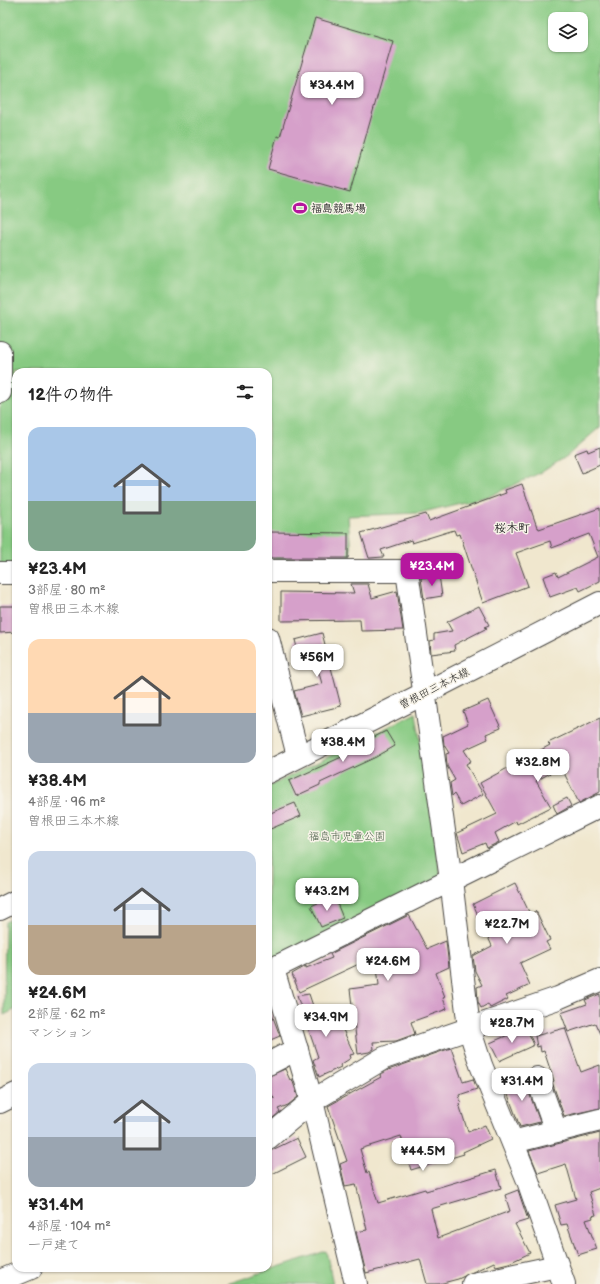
<!DOCTYPE html>
<html lang="ja">
<head>
<meta charset="utf-8">
<style>
  body { margin:0; font-family:"Balsamiq Sans","Klee One",sans-serif; background:#f6f6f6; color:#222; height:100vh; display:flex; flex-direction:column; font-size:15px; white-space:nowrap }
  * { box-sizing:border-box; margin:0 }
  p { font-size:13px; color:#767676 }
  .icon { flex:none; width:22px; height:22px; fill:none; stroke:currentColor; stroke-width:2; stroke-linecap:round; stroke-linejoin:round }
  .map { position:relative; flex:1; overflow:hidden }
  .details { position:absolute; left:12px; top:368px; width:260px; height:904px; display:flex; flex-direction:column; background:#fff; border-radius:12px; box-shadow:0 1px 3px #0004 }
  .details>* { flex:none }
  .fabs { position:absolute; left:548px; top:12px; display:grid; gap:8px }
  .fabs a { display:grid; place-items:center; width:40px; height:40px; border-radius:8px; background:#fff; box-shadow:0 1px 3px #0004; font-size:20px }
  .price { position:absolute; translate:-50% -34px; padding:0 9px; border-radius:8px; background:#fff; color:#222; font-size:13px; line-height:26px; filter:drop-shadow(0 1px 2px #0008) }
  .price::after { content:''; position:absolute; left:50%; top:24px; width:12px; height:9px; margin-left:-6px; background:inherit; clip-path:polygon(0 0,100% 0,50% 100%) }
  .price.current { background:#b5179e; color:#fff }
  ul { padding:0; list-style:none }
  li { display:grid; align-content:center; gap:8px; height:212px; padding:0 16px }
  li span { display:grid; place-items:center; height:124px; border-radius:12px; color:#555 }
  li>.icon { margin-inline-start:auto }
  span .icon { width:72px; height:72px; fill:#fffc; stroke-width:1 }
  li b { font-size:17px }
  h2 { display:flex; justify-content:space-between; align-items:center; height:48px; padding:0 16px; font-size:17px }
  .map>svg:first-child { display:block }
  .green { fill:#87ca82; stroke:#597a56; fill-rule:evenodd }
  .building { fill:#d6a0ca }
  .lines { fill:none; stroke-linecap:round; stroke-linejoin:round }
  .minor-casing { stroke:#494743; stroke-width:24 }
  .minor { stroke:#fff; stroke-width:22 }
  .labels { text-anchor:middle; stroke-width:3; stroke-linejoin:round; paint-order:stroke }
  .poi-label { font-size:11px; font-weight:bold; fill:#2b2b2b; stroke:#f7f3e8; text-anchor:start }
  .street-label { font-size:11px; fill:#2b2b2b; stroke:#f7f3e8 }
  .park-label { font-size:11px; fill:#475b45; stroke:#f7f3e8 }
  .neighbourhood-label { font-size:12px; font-weight:bold; fill:#2b2b2b; stroke:#f7f3e8 }
</style>
</head>
<body>
<div class="map">
<svg width="600" height="1284" viewBox="0 0 600 1284">
  <rect width="100%" height="100%" fill="#f7f3e8"/>
  <filter id="ink" filterUnits="userSpaceOnUse"><feTurbulence type="fractalNoise" baseFrequency=".025" numOctaves="2"/><feDisplacementMap in="SourceGraphic" scale="8" xChannelSelector="R" yChannelSelector="G"/><feConvolveMatrix kernelMatrix="1 2 1 2 8 2 1 2 1" color-interpolation-filters="sRGB"/></filter>
  <filter id="wash" filterUnits="userSpaceOnUse"><feTurbulence type="fractalNoise" baseFrequency=".012" numOctaves="4" result="noise"/><feDisplacementMap in="SourceGraphic" scale="16" xChannelSelector="R" yChannelSelector="G"/><feGaussianBlur stdDeviation="0.9" result="paint"/><feColorMatrix in="noise" values="0 0 0 0 0 0 0 0 0 0 0 0 0 0 0 0 0 1.4 0 .05"/><feComposite in="paint" operator="in"/></filter>
  <g filter="url(#wash)">
    <rect width="100%" height="100%" fill="#f0e7ce"/>
    <!-- green -->
    <g class="green">
      <path d="M 0,0 L 600,0 L 600,427 L 567,456 L 542,472 L 490,496 L 419,513 L 348,516 L 352,567 L 268,566 L 268,372 L 16,372 L 16,566 L 0,566 ZM 555,19 L 581,19 L 581,45 L 555,45 Z"/>
      <path d="M 416,713 L 441,877 L 268,963 L 268,787 Z"/>
      <path d="M 16,917 L 16,1009 L 4,1015 L 5,922 Z"/>
      <path d="M 326,1251 L 333,1284 L 227,1284 Z"/>
    </g>
    <g id="blocks">
      <!-- building -->
      <g class="building">
        <path d="M 315,18 L 393,41 L 350,192 L 268,169 L 277,136 L 280,137 Z"/>
        <path d="M 600,447 L 600,465 L 582,473 L 574,454 L 587,449 L 588,452 Z"/>
        <path d="M 522,484 L 537,527 L 538,527 L 539,529 L 600,508 L 600,581 L 580,591 L 578,587 L 550,597 L 543,577 L 556,572 L 558,577 L 598,557 L 589,534 L 552,548 L 550,541 L 516,553 L 528,586 L 483,603 L 460,534 L 456,535 L 454,530 L 412,543 L 411,540 L 381,550 L 384,557 L 369,558 L 361,533 L 426,514 L 429,521 L 506,493 L 505,490 Z"/>
        <path d="M 268,532 L 348,533 L 348,558 L 268,558 Z"/>
        <path d="M 439,575 L 442,596 L 424,599 L 421,578 Z"/>
        <path d="M 351,584 L 368,584 L 372,598 L 397,591 L 403,630 L 361,631 L 360,620 L 281,621 L 281,592 L 354,593 Z"/>
        <path d="M 0,606 L 16,606 L 16,632 L 0,633 Z"/>
        <path d="M 479,606 L 489,625 L 484,627 L 487,628 L 454,645 L 455,651 L 431,654 L 430,641 L 434,640 L 434,634 L 452,631 L 447,622 Z"/>
        <path d="M 322,633 L 341,706 L 301,716 L 294,691 L 322,684 L 314,655 L 300,659 L 295,640 Z"/>
        <path d="M 488,700 L 501,728 L 486,734 L 488,739 L 464,750 L 471,761 L 466,764 L 483,794 L 461,806 L 454,794 L 452,796 L 450,783 L 455,780 L 447,766 L 446,754 L 449,753 L 444,745 L 443,736 L 468,724 L 463,711 Z"/>
        <path d="M 600,718 L 600,792 L 579,803 L 561,767 L 536,781 L 551,807 L 517,824 L 516,821 L 495,833 L 499,842 L 487,848 L 485,843 L 463,852 L 457,833 L 497,814 L 480,783 L 550,745 L 548,743 Z"/>
        <path d="M 386,731 L 395,746 L 376,757 L 320,783 L 320,785 L 296,796 L 289,781 L 346,755 L 345,752 Z"/>
        <path d="M 567,798 L 571,806 L 557,814 L 553,805 Z"/>
        <path d="M 295,803 L 301,816 L 268,830 L 268,814 Z"/>
        <path d="M 515,883 L 530,914 L 536,911 L 550,940 L 546,942 L 550,949 L 520,963 L 530,985 L 506,996 L 508,999 L 490,1008 L 488,1004 L 481,1008 L 478,1002 L 477,987 L 482,985 L 475,971 L 473,956 L 492,946 L 473,904 Z"/>
        <path d="M 334,896 L 343,918 L 321,927 L 311,906 Z"/>
        <path d="M 409,915 L 427,949 L 446,941 L 449,967 L 436,973 L 445,997 L 443,998 L 447,1009 L 411,1022 L 415,1034 L 396,1041 L 373,1042 L 374,1049 L 369,1052 L 358,1054 L 350,989 L 379,985 L 376,956 L 299,992 L 292,974 L 306,966 L 306,968 L 332,958 L 330,954 Z"/>
        <path d="M 309,994 L 317,1018 L 334,1010 L 354,1054 L 350,1055 L 351,1058 L 340,1065 L 341,1067 L 319,1077 L 313,1060 L 318,1057 L 297,996 Z"/>
        <path d="M 600,994 L 600,1034 L 595,1023 L 568,1032 L 561,1013 L 587,1004 L 585,1000 Z"/>
        <path d="M 268,1004 L 280,1036 L 268,1041 Z"/>
        <path d="M 526,1027 L 534,1045 L 499,1061 L 490,1043 Z"/>
        <path d="M 565,1028 L 581,1072 L 600,1065 L 600,1108 L 564,1116 L 552,1082 L 554,1081 L 544,1051 L 541,1052 L 540,1046 L 537,1047 L 535,1036 Z"/>
        <path d="M 451,1048 L 463,1082 L 473,1079 L 477,1089 L 459,1095 L 461,1103 L 459,1104 L 468,1132 L 485,1125 L 491,1139 L 463,1152 L 464,1154 L 411,1170 L 401,1136 L 360,1149 L 367,1173 L 369,1172 L 378,1203 L 425,1189 L 426,1191 L 496,1170 L 501,1188 L 431,1209 L 438,1238 L 510,1211 L 505,1195 L 518,1190 L 528,1220 L 515,1224 L 530,1253 L 509,1263 L 496,1266 L 494,1262 L 458,1279 L 439,1284 L 427,1284 L 420,1259 L 366,1273 L 356,1232 L 367,1230 L 356,1184 L 345,1186 L 340,1164 L 347,1161 L 328,1106 L 381,1077 L 380,1075 L 388,1070 Z"/>
        <path d="M 285,1069 L 290,1080 L 292,1079 L 298,1097 L 288,1105 L 278,1109 L 280,1112 L 268,1122 L 268,1088 L 274,1099 L 268,1087 L 268,1076 Z"/>
        <path d="M 525,1074 L 525,1082 L 540,1122 L 520,1127 L 504,1084 Z"/>
        <path d="M 600,1133 L 600,1188 L 589,1192 L 596,1215 L 592,1216 L 593,1218 L 586,1220 L 597,1249 L 578,1255 L 567,1224 L 561,1225 L 555,1205 L 576,1199 L 566,1164 L 538,1173 L 529,1151 Z"/>
        <path d="M 297,1138 L 306,1157 L 272,1174 L 268,1166 L 268,1152 Z"/>
      </g>
    </g>
  </g>
  <g filter="url(#ink)">
    <use href="#blocks" fill-opacity="0" stroke="#494743" stroke-width="1"/>
    <g class="lines">
      <defs>
        <g id="minor">
          <path d="M 0,352 L 0,392"/>
          <path d="M 268,571 L 407,571 L 451,880 L 469,1028 L 481,1065 L 527,1178 L 564,1284"/>
          <path d="M 0,573 L 16,573"/>
          <path d="M 268,638 L 298,756"/>
          <path d="M 268,772 L 425,693 L 600,603"/>
          <path d="M 0,909 L 16,901"/>
          <path d="M 273,969 L 312,1101 L 356,1284"/>
          <path d="M 268,971 L 600,806"/>
          <path d="M 268,1064 L 297,1049"/>
          <path d="M 537,1078 L 556,1131"/>
          <path d="M 0,1102 L 16,1094"/>
          <path d="M 268,1138 L 312,1101 L 384,1058 L 558,998 L 600,980"/>
          <path d="M 513,1142 L 600,1120"/>
          <path d="M 0,1281 L 31,1268"/>
          <path d="M 473,1284 L 557,1266"/>
        </g>
      </defs>
      <!-- minor casing -->
      <use href="#minor" class="minor-casing"/>
      <!-- minor -->
      <use href="#minor" class="minor"/>
    </g>
  </g>
  <!-- icons -->
  <defs>
    <symbol id="stadium-bare" viewBox="-9 -9 18 18"><path d="M0-5a6.5 5 0 1 0 0 10a6.5 5 0 1 0 0-10ZM-3.5-1.8h7v3.6h-7Z" fill="#b5179e" stroke="#f7f3e8" stroke-width="2.5" paint-order="stroke"/></symbol>
  </defs>
  <g fill-rule="evenodd">
    <use href="#stadium-bare" x="290" y="198" width="20" height="20"/>
  </g>
  <g class="labels">
    <!-- poi labels -->
    <g class="poi-label">
      <text x="311" y="212">福島競馬場</text>
    </g>
    <!-- street labels -->
    <g class="street-label">
      <text transform="translate(434 688) rotate(-27)" y="4">曽根田三本木線</text>
    </g>
    <!-- park labels -->
    <g class="park-label">
      <text x="347" y="840">福島市児童公園</text>
    </g>
    <!-- neighbourhood labels -->
    <g class="neighbourhood-label">
      <text x="512" y="532">桜木町</text>
    </g>
  </g>
</svg>
<div class="fabs">
<a><svg class="icon" aria-label="layers" viewBox="0 0 24 24"><path d="M12 4l9 5-9 5-9-5zM3 14l9 5 9-5"/></svg></a>
</div>
<b class="price" style="left:332px;top:106px">¥34.4M</b>
<b class="price current" style="left:432px;top:587px">¥23.4M</b>
<b class="price" style="left:317px;top:678px">¥56M</b>
<b class="price" style="left:343px;top:763px">¥38.4M</b>
<b class="price" style="left:538px;top:783px">¥32.8M</b>
<b class="price" style="left:327px;top:912px">¥43.2M</b>
<b class="price" style="left:507px;top:945px">¥22.7M</b>
<b class="price" style="left:388px;top:982px">¥24.6M</b>
<b class="price" style="left:326px;top:1038px">¥34.9M</b>
<b class="price" style="left:512px;top:1044px">¥28.7M</b>
<b class="price" style="left:522px;top:1102px">¥31.4M</b>
<b class="price" style="left:423px;top:1172px">¥44.5M</b>
<section class="details">
<h2>12件の物件<svg class="icon" aria-label="filters" viewBox="0 0 24 24"><path d="M4 7h16M4 17h16"/><circle cx="9" cy="7" r="2"/><circle cx="15" cy="17" r="2"/></svg></h2>
<ul>
<li><span style="background:linear-gradient(#a9c7e8 60%,#7fa58c 0)"><svg class="icon" aria-label="home" viewBox="0 0 24 24"><path d="M3 11l9-7 9 7M6 9v11h12V9"/></svg></span><div><b>¥23.4M</b><p>3部屋 · 80 m²</p><p>曽根田三本木線</p></div></li>
<li><span style="background:linear-gradient(#ffd9b3 60%,#9aa5b1 0)"><svg class="icon" aria-label="home" viewBox="0 0 24 24"><path d="M3 11l9-7 9 7M6 9v11h12V9"/></svg></span><div><b>¥38.4M</b><p>4部屋 · 96 m²</p><p>曽根田三本木線</p></div></li>
<li><span style="background:linear-gradient(#c9d6e8 60%,#b9a48a 0)"><svg class="icon" aria-label="home" viewBox="0 0 24 24"><path d="M3 11l9-7 9 7M6 9v11h12V9"/></svg></span><div><b>¥24.6M</b><p>2部屋 · 62 m²</p><p>マンション</p></div></li>
<li><span style="background:linear-gradient(#c9d6e8 60%,#9aa5b1 0)"><svg class="icon" aria-label="home" viewBox="0 0 24 24"><path d="M3 11l9-7 9 7M6 9v11h12V9"/></svg></span><div><b>¥31.4M</b><p>4部屋 · 104 m²</p><p>一戸建て</p></div></li>
</ul>
</section>
</div>
</body>
</html>
